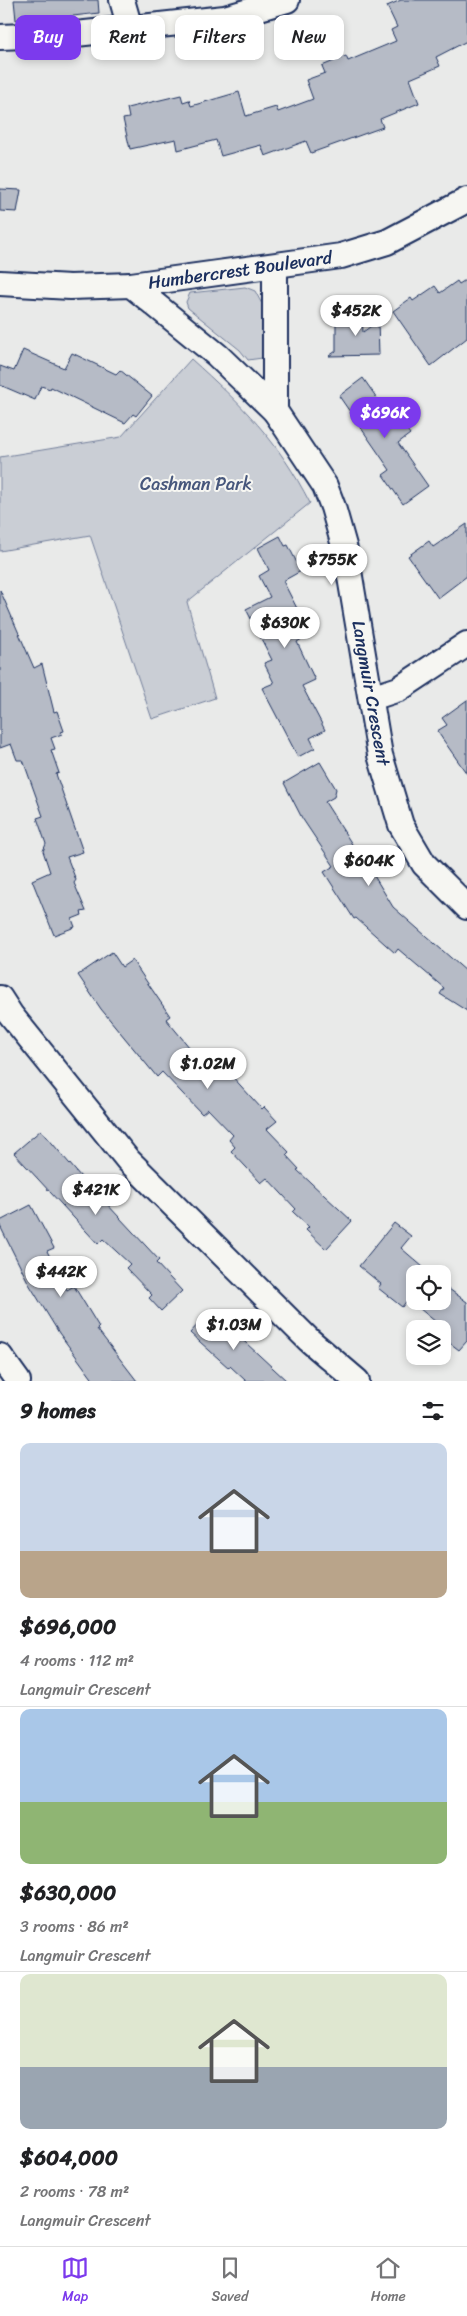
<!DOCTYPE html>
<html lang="en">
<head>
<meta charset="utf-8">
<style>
  body { margin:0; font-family:Sriracha,sans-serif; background:#f6f6f6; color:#202124; height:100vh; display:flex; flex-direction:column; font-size:19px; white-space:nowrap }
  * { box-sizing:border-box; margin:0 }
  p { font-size:16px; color:#757577 }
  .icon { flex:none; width:28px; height:28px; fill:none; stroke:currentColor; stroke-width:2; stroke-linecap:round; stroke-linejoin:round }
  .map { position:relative; height:1381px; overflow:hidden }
  .sheet { display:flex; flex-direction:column; background:#fff; flex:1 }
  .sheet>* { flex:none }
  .banner { position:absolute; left:15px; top:15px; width:438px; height:45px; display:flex; gap:10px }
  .tools { position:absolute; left:406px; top:1265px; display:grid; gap:10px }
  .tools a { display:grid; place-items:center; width:45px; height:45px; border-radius:10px; background:#fff; box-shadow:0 2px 8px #0003; font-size:25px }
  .price { position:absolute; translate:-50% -42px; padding:0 11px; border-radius:18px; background:#fff; color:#222; font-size:16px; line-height:32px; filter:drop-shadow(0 1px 2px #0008) }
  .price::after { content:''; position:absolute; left:50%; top:30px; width:15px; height:11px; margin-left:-8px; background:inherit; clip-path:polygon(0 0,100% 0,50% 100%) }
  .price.current { background:#7c3aed; color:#fff }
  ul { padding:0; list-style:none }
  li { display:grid; align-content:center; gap:10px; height:265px; padding:0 20px }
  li+li { border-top:1px solid #e0e0e0 }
  li span { display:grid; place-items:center; height:155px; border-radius:10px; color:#555 }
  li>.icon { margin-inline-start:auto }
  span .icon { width:90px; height:90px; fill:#fffc; stroke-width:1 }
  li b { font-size:21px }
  h2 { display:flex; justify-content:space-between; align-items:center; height:60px; padding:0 20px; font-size:21px }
  .pill { padding:0 18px; border-radius:10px; background:#fff; box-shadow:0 2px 8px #0003; font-size:18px; line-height:45px }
  .pill.current { background:#7c3aed; color:#fff }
  .dock { display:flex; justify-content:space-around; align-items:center; height:70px; border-top:1px solid #e0e0e0; background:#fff; font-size:14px; color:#757577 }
  .dock a { display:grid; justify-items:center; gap:2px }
  .dock .current { color:#7c3aed }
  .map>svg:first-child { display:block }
  .green { fill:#caced5; stroke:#727e9a }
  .building { fill:#b6bbc6; stroke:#1b2f5e }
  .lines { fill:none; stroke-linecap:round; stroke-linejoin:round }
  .minor-casing { stroke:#1b2f5e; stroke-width:28 }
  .minor { stroke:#f6f6f2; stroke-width:24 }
  .labels { text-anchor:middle; stroke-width:4; stroke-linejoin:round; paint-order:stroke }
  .street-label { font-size:18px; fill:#1b2f5e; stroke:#f6f6f2 }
  .park-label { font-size:18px; fill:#47577c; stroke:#f6f6f2 }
</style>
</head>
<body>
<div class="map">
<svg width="467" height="1381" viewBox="0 0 467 1381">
  <rect width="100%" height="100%" fill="#e9eae9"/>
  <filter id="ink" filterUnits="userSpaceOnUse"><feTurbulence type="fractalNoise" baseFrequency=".02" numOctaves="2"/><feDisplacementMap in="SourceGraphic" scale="10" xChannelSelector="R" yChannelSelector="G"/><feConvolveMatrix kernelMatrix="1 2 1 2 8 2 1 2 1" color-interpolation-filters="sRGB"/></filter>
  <g filter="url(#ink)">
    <!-- green -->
    <g class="green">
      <path d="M 245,287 L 255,291 L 262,304 L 264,355 L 262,358 L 248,360 L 240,350 L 188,308 L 186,302 L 190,293 Z"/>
      <path d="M 191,359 C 242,405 278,440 310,503 L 187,602 L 215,698 L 152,719 L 90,535 L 0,551 L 0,457 L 121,437 Z"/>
    </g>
    <!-- building -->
    <g class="building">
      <path d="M 14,0 L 98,0 L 99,13 L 30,21 L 30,18 L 16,20 Z"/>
      <path d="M 401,0 L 467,0 L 467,41 L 436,57 L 440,66 L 410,79 L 419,103 L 380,119 L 383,127 L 311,153 L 306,141 L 265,156 L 261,145 L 221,156 L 216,140 L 178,150 L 176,139 L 130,149 L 123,119 L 129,118 L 127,108 L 181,95 L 183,102 L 189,100 L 191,106 L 239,92 L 246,116 L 276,107 L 278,112 L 313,99 L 306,80 L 325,73 L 322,66 L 346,56 L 348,61 L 396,41 L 391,30 L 397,27 L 387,6 Z"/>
      <path d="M 0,189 L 21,190 L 17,212 L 0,211 Z"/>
      <path d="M 467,279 L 467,338 L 431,366 L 393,311 L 411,298 L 413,301 L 435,286 L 440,293 L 457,281 L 459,284 Z"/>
      <path d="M 362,314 L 363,332 L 378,321 L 379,355 L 329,356 L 336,351 L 336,320 L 338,320 L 338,315 Z"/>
      <path d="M 23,350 L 64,368 L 72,353 L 116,374 L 120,370 L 152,396 L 136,416 L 133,414 L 125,423 L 51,387 L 50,389 L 41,386 L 35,400 L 0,385 L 0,366 L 14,371 Z"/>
      <path d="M 363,378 L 388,414 L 393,411 L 410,434 L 398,443 L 428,486 L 403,504 L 383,475 L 390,470 L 339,396 Z"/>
      <path d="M 467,524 L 467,576 L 438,598 L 408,556 L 429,541 L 433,547 Z"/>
      <path d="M 280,536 L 285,546 L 288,545 L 301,571 L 283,581 L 306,626 L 298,630 L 302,639 L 297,642 L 315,680 L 302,686 L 325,730 L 310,738 L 315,748 L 298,757 L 262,688 L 274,683 L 264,663 L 272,660 L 246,609 L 270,597 L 259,576 L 269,570 L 258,548 Z"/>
      <path d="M 0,590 L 34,668 L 42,664 L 54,712 L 57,711 L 64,731 L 61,732 L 62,734 L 51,738 L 55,749 L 51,750 L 59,773 L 56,774 L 83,852 L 67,857 L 76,880 L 74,883 L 86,911 L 81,912 L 82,915 L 72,919 L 75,927 L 54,935 L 32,880 L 50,872 L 43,851 L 46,844 L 37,818 L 43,816 L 23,760 L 17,760 L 11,744 L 0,748 Z"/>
      <path d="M 467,700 L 467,774 L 437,731 L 447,725 L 442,718 Z"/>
      <path d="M 320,762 L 336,789 L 334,797 L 325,802 L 357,852 L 359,851 L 393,907 L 467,972 L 467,1011 L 440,994 L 444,988 L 398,949 L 395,953 L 356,918 L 354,919 L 324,872 L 334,866 L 302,818 L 284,783 Z"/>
      <path d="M 112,952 L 122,967 L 132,960 L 170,1016 L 166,1019 L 209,1071 L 219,1062 L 262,1109 L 264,1107 L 277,1121 L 267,1129 L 289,1152 L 286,1155 L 299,1169 L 297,1170 L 352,1221 L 326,1249 L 306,1230 L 309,1227 L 293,1212 L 296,1209 L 267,1178 L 261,1183 L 231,1151 L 235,1147 L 229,1140 L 233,1135 L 208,1109 L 202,1114 L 162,1072 L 157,1077 L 101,1009 L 78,975 Z"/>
      <path d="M 41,1130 L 92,1190 L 93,1189 L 159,1260 L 156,1263 L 182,1291 L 161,1311 L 149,1298 L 152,1295 L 126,1268 L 130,1264 L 103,1239 L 98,1244 L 14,1153 Z"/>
      <path d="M 31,1205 L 54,1248 L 47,1251 L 67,1290 L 74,1286 L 99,1327 L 97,1329 L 137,1381 L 94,1381 L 59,1333 L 29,1284 L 0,1226 L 0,1221 Z"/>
      <path d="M 394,1223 L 411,1236 L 401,1248 L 431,1274 L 415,1274 L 415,1301 L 442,1301 L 442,1284 L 467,1302 L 467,1341 L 459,1350 L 442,1337 L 442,1329 L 440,1329 L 442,1327 L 408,1299 L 402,1307 L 378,1288 L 381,1284 L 359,1266 Z"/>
      <path d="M 210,1311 L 246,1343 L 287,1381 L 246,1381 L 230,1366 L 229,1368 L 190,1333 Z"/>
    </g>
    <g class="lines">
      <defs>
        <g id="minor">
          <path d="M 122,0 L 130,28"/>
          <path d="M 0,37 L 76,34 L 225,18 L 287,0"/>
          <path d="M 275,267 L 275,411"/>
          <path d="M 0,283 L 70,287 L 131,285 L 341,256 L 387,242 L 467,200"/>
          <path d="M 131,285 L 217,355 L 275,411 L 325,486 L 333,507 L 346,553 L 380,755 L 401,825 L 424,864 L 467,907"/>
          <path d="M 371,698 L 399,689 L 467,644"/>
          <path d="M 0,998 L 11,1015 L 128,1160 L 309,1340 L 357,1381"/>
          <path d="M 0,1356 L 18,1381"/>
        </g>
      </defs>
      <!-- minor casing -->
      <use href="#minor" class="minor-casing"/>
      <!-- minor -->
      <use href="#minor" class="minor"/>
    </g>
  </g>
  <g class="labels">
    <!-- street labels -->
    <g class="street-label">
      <text transform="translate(240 270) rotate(-8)" y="6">Humbercrest Boulevard</text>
      <text transform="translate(371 693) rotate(80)" y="6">Langmuir Crescent</text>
    </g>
    <!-- park labels -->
    <g class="park-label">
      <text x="196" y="490">Cashman Park</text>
    </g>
  </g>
</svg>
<div class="tools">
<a><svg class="icon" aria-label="locate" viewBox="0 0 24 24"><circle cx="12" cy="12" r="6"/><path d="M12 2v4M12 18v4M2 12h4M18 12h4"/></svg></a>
<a><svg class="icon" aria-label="layers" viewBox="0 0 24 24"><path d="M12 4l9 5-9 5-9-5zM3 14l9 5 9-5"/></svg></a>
</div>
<b class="price" style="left:356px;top:337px">$452K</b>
<b class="price current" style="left:385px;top:439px">$696K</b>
<b class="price" style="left:332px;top:586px">$755K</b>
<b class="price" style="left:285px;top:649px">$630K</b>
<b class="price" style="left:369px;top:887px">$604K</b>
<b class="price" style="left:208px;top:1090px">$1.02M</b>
<b class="price" style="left:96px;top:1216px">$421K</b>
<b class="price" style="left:61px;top:1298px">$442K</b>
<b class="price" style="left:234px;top:1351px">$1.03M</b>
<div class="banner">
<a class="pill current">Buy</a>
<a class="pill">Rent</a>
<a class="pill">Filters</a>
<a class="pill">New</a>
</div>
</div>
<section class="sheet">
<h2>9 homes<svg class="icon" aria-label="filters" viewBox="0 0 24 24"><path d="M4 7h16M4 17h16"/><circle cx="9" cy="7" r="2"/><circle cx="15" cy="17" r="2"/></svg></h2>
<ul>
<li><span style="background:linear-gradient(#c9d6e8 70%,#b9a48a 0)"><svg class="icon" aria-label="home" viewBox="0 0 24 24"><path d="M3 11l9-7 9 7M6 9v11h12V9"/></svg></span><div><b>$696,000</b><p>4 rooms · 112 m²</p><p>Langmuir Crescent</p></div></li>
<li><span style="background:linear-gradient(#a9c7e8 60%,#8fb573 0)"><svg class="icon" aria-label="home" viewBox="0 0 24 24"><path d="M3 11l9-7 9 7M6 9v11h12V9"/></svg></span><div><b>$630,000</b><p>3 rooms · 86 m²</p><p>Langmuir Crescent</p></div></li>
<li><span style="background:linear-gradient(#dfe7d0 60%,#9aa5b1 0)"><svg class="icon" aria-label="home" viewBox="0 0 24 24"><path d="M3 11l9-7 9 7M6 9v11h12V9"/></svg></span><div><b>$604,000</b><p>2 rooms · 78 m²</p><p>Langmuir Crescent</p></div></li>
</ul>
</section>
<nav class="dock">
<a class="current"><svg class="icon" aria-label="map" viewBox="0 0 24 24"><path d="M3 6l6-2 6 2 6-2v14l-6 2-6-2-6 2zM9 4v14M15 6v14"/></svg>Map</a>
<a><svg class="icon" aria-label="saved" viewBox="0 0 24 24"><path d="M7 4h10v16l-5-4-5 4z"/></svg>Saved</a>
<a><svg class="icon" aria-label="home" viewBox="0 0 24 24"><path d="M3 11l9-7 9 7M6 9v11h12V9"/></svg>Home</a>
</nav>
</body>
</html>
